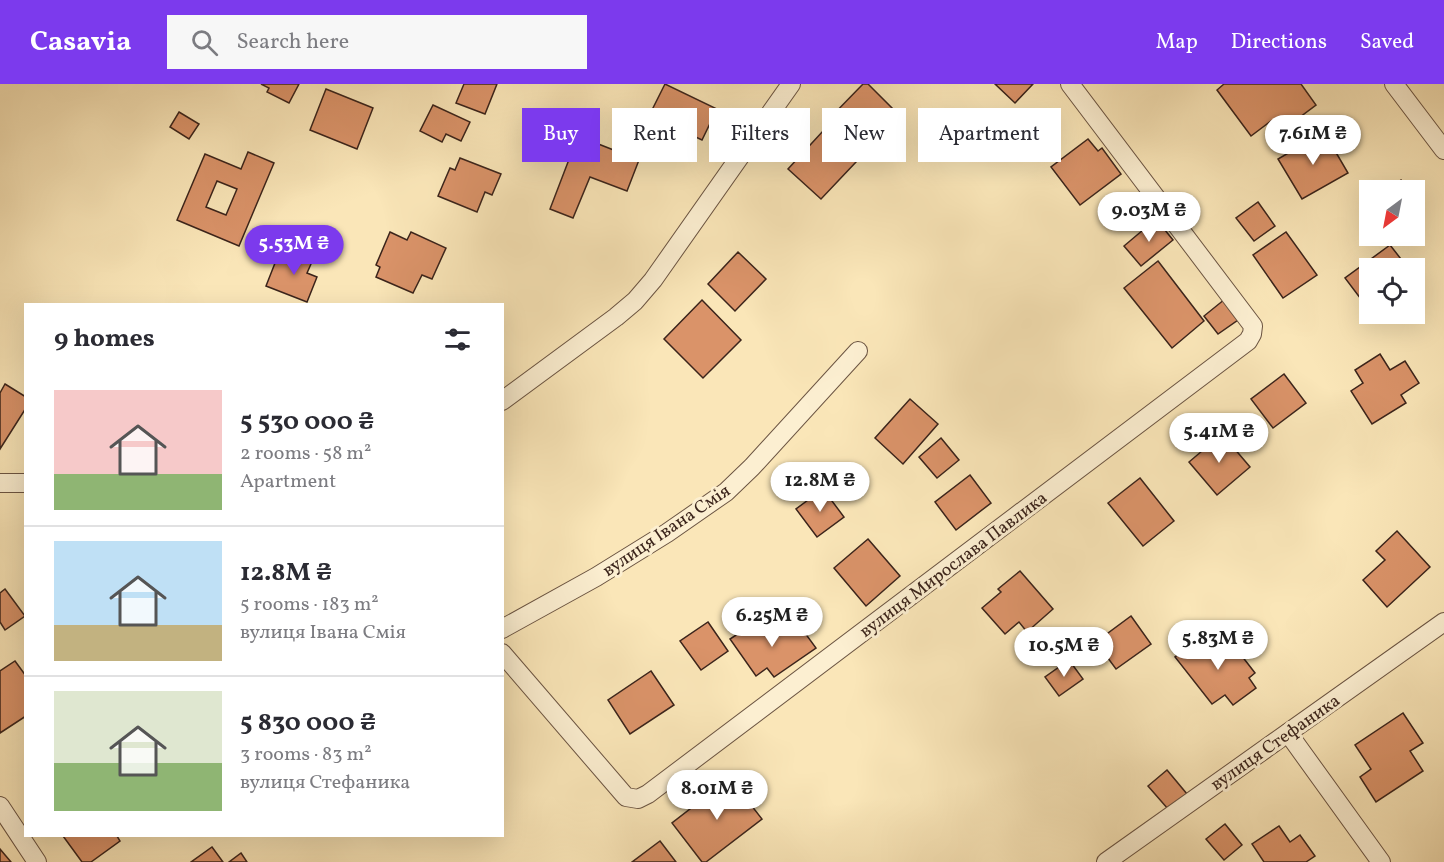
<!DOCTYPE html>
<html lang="en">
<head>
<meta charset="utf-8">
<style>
  body { margin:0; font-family:Vollkorn,serif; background:#f7f7f7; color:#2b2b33; height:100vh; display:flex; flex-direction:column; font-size:22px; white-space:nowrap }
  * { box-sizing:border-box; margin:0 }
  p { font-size:20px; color:#7c7c81 }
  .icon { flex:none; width:33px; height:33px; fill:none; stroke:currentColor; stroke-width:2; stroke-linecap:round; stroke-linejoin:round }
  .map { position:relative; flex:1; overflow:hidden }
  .drawer { position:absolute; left:24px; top:219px; width:480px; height:534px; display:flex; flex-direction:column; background:#fff; border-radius:0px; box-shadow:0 6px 24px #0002 }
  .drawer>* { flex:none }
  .hud { position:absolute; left:522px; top:24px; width:570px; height:54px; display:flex; gap:12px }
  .needle { width:39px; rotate:212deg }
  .controls { position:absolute; left:1359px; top:96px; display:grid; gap:12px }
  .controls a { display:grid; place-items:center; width:66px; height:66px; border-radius:0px; background:#fff; box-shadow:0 6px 24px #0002; font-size:30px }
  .price { position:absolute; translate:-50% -51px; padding:0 14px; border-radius:21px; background:#fff; color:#222; font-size:20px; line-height:39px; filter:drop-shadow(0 2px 3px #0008) }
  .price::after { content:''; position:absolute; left:50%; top:36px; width:18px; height:14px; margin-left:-9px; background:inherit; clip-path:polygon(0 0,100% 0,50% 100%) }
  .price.on { background:#7c3aed; color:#fff }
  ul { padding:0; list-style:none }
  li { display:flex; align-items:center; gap:18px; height:150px; padding:0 30px }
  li+li { border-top:2px solid #e1e1e2 }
  li span { display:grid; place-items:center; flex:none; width:168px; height:120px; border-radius:0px; color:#555 }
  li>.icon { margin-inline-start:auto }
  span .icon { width:72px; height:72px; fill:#fffc; stroke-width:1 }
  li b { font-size:26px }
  h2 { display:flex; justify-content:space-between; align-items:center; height:72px; padding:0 30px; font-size:26px }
  .chip { padding:0 21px; border-radius:0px; background:#fff; box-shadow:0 6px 24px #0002; font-size:21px; line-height:54px }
  .chip.on { background:#7c3aed; color:#fff }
  header { display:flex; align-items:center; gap:36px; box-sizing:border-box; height:84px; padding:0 30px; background:#7c3aed; color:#fff }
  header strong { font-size:28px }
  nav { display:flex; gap:33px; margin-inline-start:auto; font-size:21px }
  .search { width:420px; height:54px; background:#f7f7f7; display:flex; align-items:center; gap:15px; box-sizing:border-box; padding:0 21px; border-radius:0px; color:#7c7c81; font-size:22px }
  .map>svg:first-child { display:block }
  .building { fill:#da9369; stroke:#3b241b; stroke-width:1.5; fill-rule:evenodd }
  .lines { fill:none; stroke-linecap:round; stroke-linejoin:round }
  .street-casing { stroke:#6b5442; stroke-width:20 }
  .street { stroke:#fcefd1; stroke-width:18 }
  .labels { text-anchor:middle; stroke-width:6; stroke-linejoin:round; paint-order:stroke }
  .street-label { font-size:18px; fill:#3b241b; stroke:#fcefd1 }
</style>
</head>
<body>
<header>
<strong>Casavia</strong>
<div class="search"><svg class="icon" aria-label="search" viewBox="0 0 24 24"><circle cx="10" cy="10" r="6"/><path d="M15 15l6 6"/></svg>Search here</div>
<nav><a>Map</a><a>Directions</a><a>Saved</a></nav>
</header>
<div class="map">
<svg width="1444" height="778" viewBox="0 0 1444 778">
  <rect width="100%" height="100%" fill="#fae6b8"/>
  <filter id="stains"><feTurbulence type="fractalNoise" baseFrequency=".00333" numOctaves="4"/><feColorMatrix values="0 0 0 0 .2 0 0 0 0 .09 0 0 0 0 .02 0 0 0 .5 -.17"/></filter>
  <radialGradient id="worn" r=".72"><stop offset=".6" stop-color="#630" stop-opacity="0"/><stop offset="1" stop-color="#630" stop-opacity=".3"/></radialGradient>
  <!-- building -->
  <g class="building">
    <path d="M 261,0 L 299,0 L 289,19 L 267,8 L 269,4 Z"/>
    <path d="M 464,0 L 497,0 L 485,30 L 456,19 Z"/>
    <path d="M 665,0 L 717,25 L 702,56 L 683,47 L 676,62 L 642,46 Z"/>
    <path d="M 863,0 L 868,0 L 904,36 L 865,73 L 828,36 Z"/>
    <path d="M 995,0 L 1033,0 L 1015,19 Z"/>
    <path d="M 1224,0 L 1301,0 L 1316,21 L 1280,48 L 1271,37 L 1251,52 L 1217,6 Z"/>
    <path d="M 326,5 L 373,24 L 357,65 L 310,46 Z"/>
    <path d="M 433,21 L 470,38 L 461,57 L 446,50 L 442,58 L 420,47 Z"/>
    <path d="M 179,28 L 199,40 L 189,55 L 170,43 Z"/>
    <path d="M 823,47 L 856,78 L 821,115 L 788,85 Z"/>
    <path d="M 1324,48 L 1348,89 L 1302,115 L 1278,75 Z"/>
    <path d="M 578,52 L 639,76 L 627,107 L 590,93 L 573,134 L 550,125 Z"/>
    <path d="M 1088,55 L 1098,67 L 1102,64 L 1121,90 L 1080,121 L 1051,83 Z"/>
    <path d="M 248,68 L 274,79 L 239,162 L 177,136 L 205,70 L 241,85 ZM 217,97 L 237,105 L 226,131 L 206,123 Z"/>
    <path d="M 460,74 L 501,90 L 492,111 L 485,108 L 477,128 L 438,112 L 450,84 L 455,86 Z"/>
    <path d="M 1401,96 L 1408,106 L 1387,106 Z"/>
    <path d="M 1414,115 L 1422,126 L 1414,132 Z"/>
    <path d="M 1258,118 L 1275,142 L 1254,157 L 1236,134 Z"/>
    <path d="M 1156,135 L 1173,156 L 1141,182 L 1124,162 Z"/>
    <path d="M 390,148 L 407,156 L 411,148 L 446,164 L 432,195 L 422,191 L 413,209 L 376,193 L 380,183 L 376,181 Z"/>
    <path d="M 1286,148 L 1317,191 L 1283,214 L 1253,171 Z"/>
    <path d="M 1390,161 L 1408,184 L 1370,184 L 1370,227 L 1345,194 Z"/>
    <path d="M 296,164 L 315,171 L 307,189 L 317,193 L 307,218 L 266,202 L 277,174 L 290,179 Z"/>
    <path d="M 738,168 L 766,195 L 735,227 L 708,200 Z"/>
    <path d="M 1158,177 L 1204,237 L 1172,264 L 1124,204 Z"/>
    <path d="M 1414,194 L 1423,206 L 1414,212 Z"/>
    <path d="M 1225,215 L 1238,236 L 1218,250 L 1204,232 Z"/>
    <path d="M 702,216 L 741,256 L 703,294 L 664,255 Z"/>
    <path d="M 1371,230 L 1391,230 L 1378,239 Z"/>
    <path d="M 1380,270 L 1390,286 L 1405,277 L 1419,299 L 1401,311 L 1406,319 L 1372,340 L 1351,307 L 1363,299 L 1355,286 Z"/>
    <path d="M 1284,290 L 1306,319 L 1273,344 L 1251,315 Z"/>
    <path d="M 5,300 L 26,313 L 26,324 L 0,365 L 0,309 Z"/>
    <path d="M 910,315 L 938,340 L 903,380 L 875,354 Z"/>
    <path d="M 1222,350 L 1250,383 L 1217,411 L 1189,378 Z"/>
    <path d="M 941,354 L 959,376 L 937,394 L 919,373 Z"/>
    <path d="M 970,391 L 991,419 L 956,446 L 935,418 Z"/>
    <path d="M 1140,394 L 1174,437 L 1143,462 L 1108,419 Z"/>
    <path d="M 823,405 L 844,433 L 817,453 L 796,425 Z"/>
    <path d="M 1397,447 L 1430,483 L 1387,523 L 1363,496 L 1385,476 L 1376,467 Z"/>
    <path d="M 868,455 L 900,492 L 866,522 L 834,484 Z"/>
    <path d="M 1020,487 L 1053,525 L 1027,548 L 1019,538 L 1005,550 L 982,524 L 1001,508 L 998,505 Z"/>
    <path d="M 5,505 L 25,532 L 5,546 L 0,538 L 0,509 Z"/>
    <path d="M 1131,532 L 1151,560 L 1116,585 L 1096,558 Z"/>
    <path d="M 708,538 L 728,567 L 701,586 L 680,557 Z"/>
    <path d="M 756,538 L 770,557 L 797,538 L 816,564 L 774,593 L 767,584 L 756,592 L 730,555 Z"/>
    <path d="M 1201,553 L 1212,567 L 1228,554 L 1255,589 L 1249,594 L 1256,604 L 1233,621 L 1225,611 L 1212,620 L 1175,573 Z"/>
    <path d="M 1069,576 L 1083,595 L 1059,612 L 1045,593 Z"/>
    <path d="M 15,577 L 26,592 L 26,632 L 0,649 L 0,587 Z"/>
    <path d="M 651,587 L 674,621 L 630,650 L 608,616 Z"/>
    <path d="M 1403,629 L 1423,659 L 1410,667 L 1423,687 L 1376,718 L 1360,693 L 1371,685 L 1355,661 Z"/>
    <path d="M 1167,686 L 1187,710 L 1168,725 L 1148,702 Z"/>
    <path d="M 730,694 L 762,735 L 706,778 L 702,778 L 672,739 Z"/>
    <path d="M 1225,740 L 1242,761 L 1224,776 L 1206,755 Z"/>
    <path d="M 1279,742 L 1290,758 L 1300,751 L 1315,772 L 1306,778 L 1264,778 L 1252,760 Z"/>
    <path d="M 63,752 L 117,752 L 120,757 L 91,778 L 82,778 Z"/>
    <path d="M 660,757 L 676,778 L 632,778 Z"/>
    <path d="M 212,763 L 223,778 L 191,778 Z"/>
    <path d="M 0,765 L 11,778 L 0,778 Z"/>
    <path d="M 241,769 L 247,778 L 229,778 Z"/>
  </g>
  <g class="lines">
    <defs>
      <g id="street">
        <path d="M 1394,0 L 1444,66"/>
        <path d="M 502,317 L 616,233 L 635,217 L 653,196 L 791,0"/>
        <path d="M 0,399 L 26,399"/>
        <path d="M 502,545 L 596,493 L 667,449 L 726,408 L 752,383 L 858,267"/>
        <path d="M 502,569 L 626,713 L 638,715 L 648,710 L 1248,257 L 1252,250 L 1253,242 L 1070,0"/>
        <path d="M 1288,649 L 1381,778"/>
        <path d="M 0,722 L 37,778"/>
        <path d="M 1106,778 L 1444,538"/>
      </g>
    </defs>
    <!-- street casing -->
    <use href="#street" class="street-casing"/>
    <!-- street -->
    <use href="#street" class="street"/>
  </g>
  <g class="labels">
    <!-- street labels -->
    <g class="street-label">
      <text transform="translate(666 446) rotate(-34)" y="6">вулиця Івана Смія</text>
      <text transform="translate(953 480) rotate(-37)" y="6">вулиця Мирослава Павлика</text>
      <text transform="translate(1275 658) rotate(-35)" y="6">вулиця Стефаника</text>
    </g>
  </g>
  <rect width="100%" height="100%" filter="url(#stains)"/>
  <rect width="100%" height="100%" fill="url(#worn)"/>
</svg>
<div class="controls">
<a><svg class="needle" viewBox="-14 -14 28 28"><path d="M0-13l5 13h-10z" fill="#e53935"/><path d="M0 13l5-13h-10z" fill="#7c7c81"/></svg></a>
<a><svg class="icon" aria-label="locate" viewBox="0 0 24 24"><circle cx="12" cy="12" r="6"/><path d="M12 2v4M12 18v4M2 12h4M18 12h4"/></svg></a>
</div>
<b class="price" style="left:1313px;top:82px">7.61M ₴</b>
<b class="price" style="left:1149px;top:159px">9.03M ₴</b>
<b class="price on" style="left:294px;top:192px">5.53M ₴</b>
<b class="price" style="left:1219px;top:380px">5.41M ₴</b>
<b class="price" style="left:820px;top:429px">12.8M ₴</b>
<b class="price" style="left:772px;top:564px">6.25M ₴</b>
<b class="price" style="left:1218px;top:587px">5.83M ₴</b>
<b class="price" style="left:1064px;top:594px">10.5M ₴</b>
<b class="price" style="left:717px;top:737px">8.01M ₴</b>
<div class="hud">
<a class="chip on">Buy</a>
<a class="chip">Rent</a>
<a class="chip">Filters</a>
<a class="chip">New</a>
<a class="chip">Apartment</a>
</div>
<section class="drawer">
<h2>9 homes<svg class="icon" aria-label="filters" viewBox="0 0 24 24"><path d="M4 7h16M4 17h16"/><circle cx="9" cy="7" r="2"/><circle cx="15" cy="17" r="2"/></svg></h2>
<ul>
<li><span style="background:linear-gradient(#f6c9c9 70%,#8fb573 0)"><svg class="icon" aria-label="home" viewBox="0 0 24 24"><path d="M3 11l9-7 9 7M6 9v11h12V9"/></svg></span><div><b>5 530 000 ₴</b><p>2 rooms · 58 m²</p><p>Apartment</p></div></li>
<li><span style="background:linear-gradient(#bfe0f5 70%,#c2b280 0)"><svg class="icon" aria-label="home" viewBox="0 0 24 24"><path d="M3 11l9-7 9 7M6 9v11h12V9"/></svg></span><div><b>12.8M ₴</b><p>5 rooms · 183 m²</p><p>вулиця Івана Смія</p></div></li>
<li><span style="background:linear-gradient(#dfe7d0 60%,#8fb573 0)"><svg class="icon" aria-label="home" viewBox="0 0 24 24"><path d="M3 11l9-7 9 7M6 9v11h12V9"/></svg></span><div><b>5 830 000 ₴</b><p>3 rooms · 83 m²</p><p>вулиця Стефаника</p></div></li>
</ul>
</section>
</div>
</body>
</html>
